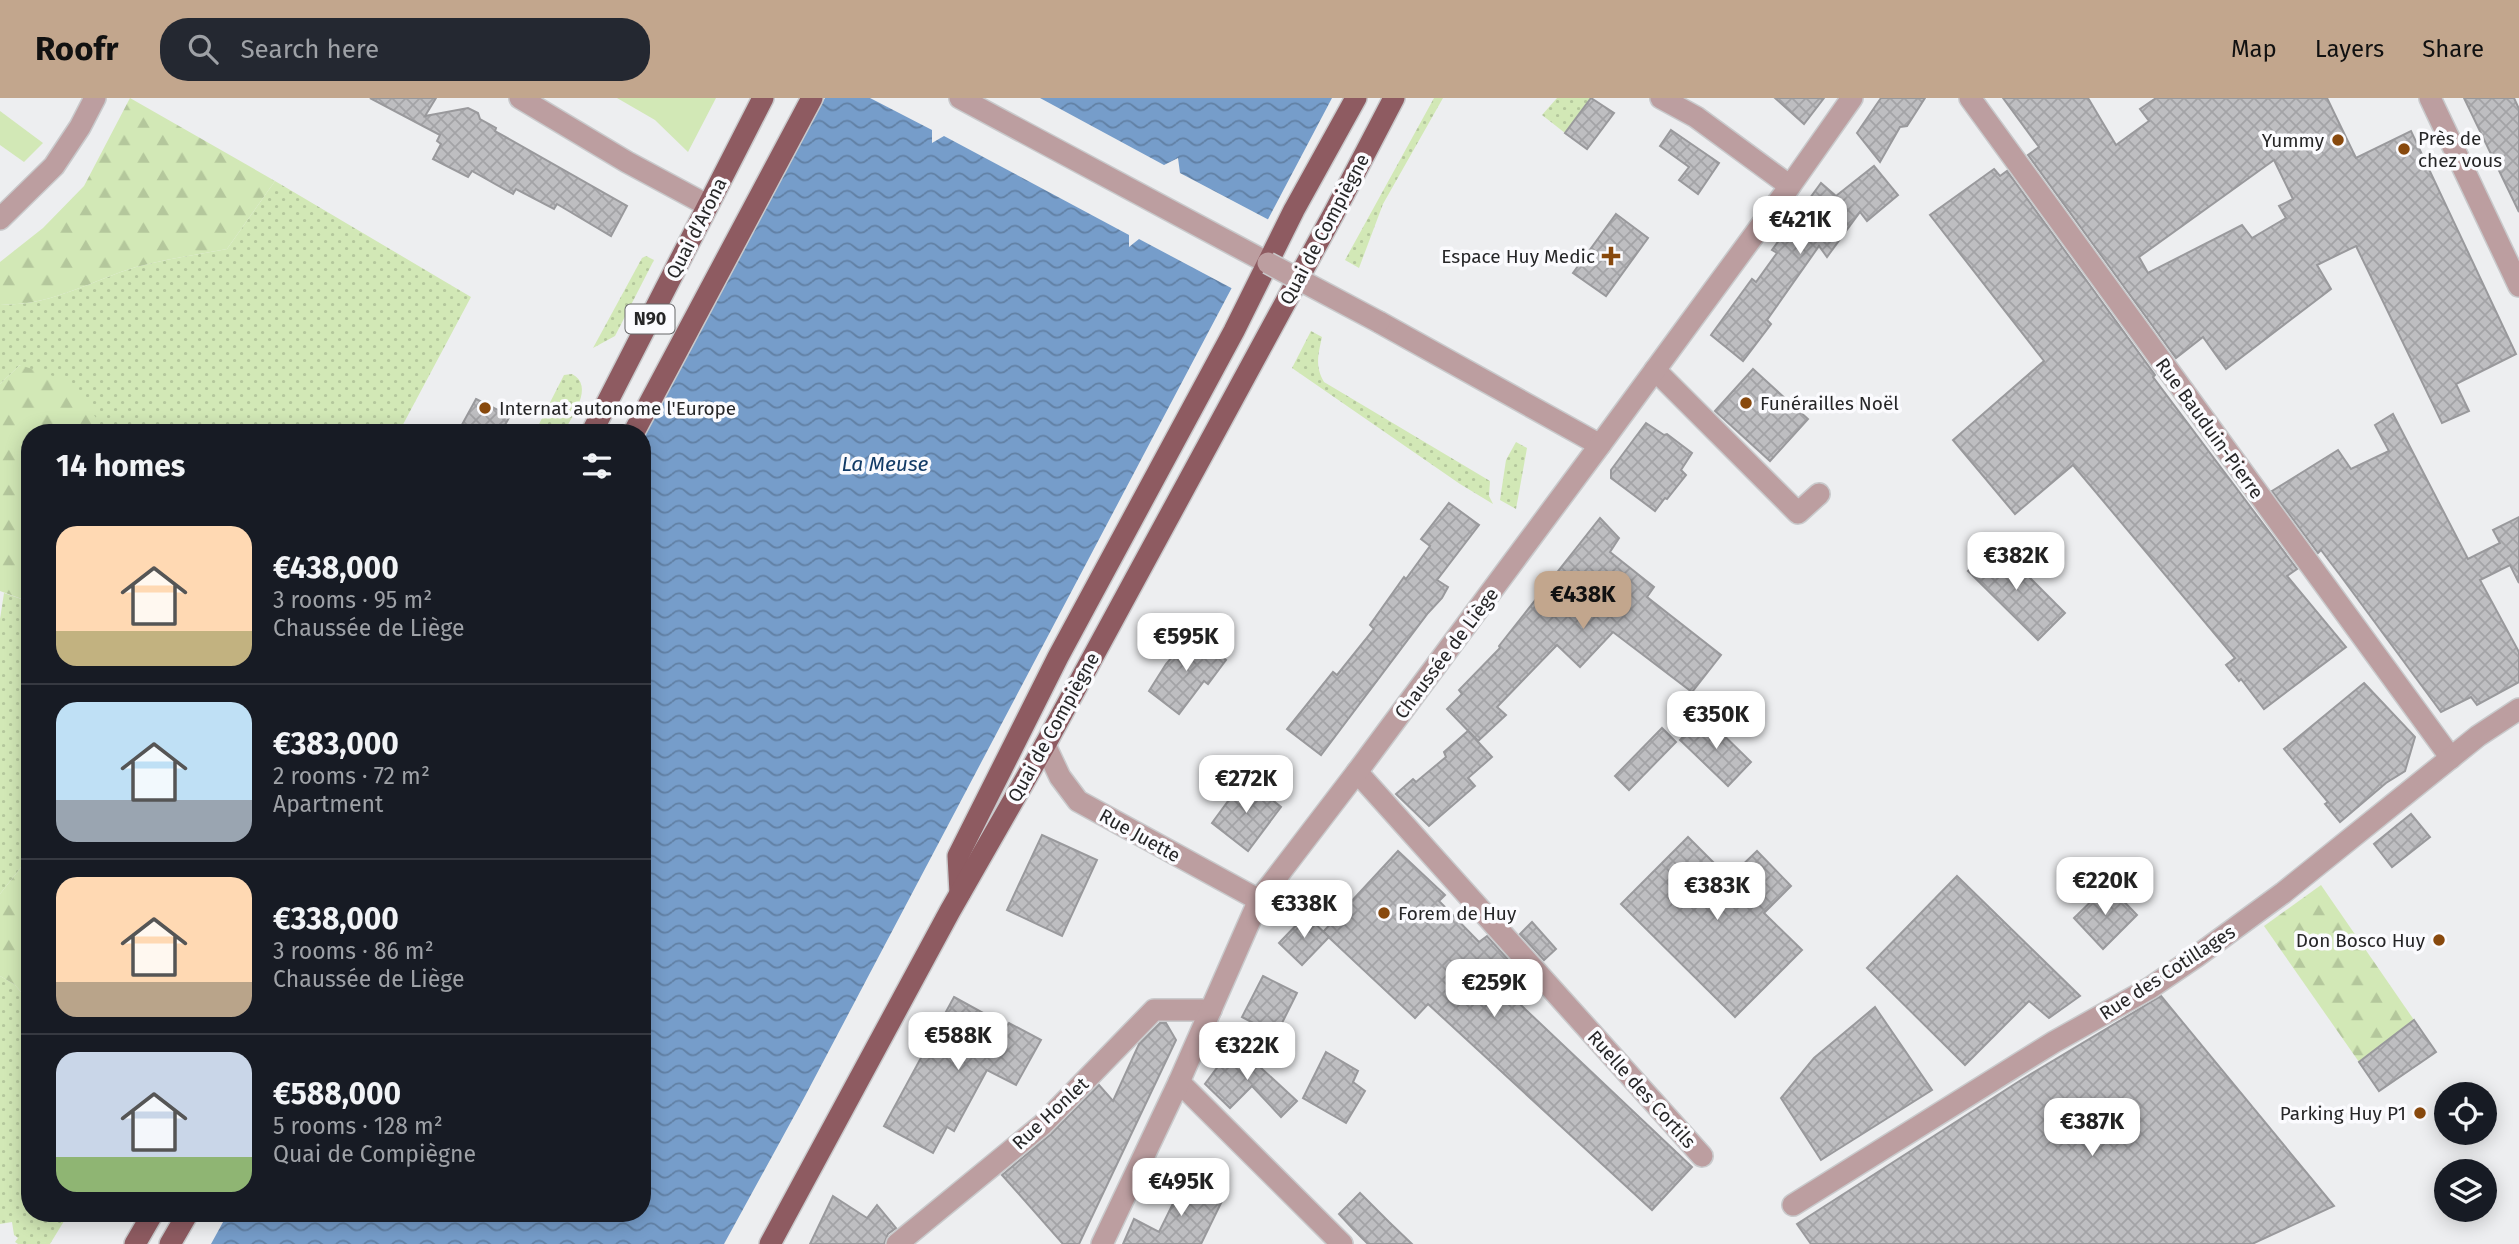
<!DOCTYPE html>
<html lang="en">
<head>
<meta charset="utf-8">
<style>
  body { margin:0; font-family:"Fira Sans",sans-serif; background:#242831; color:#f1f3f6; height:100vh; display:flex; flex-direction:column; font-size:26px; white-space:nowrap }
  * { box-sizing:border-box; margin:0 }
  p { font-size:23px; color:#9ea1a6 }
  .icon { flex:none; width:38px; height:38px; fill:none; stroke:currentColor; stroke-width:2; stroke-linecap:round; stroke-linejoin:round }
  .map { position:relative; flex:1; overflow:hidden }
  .panel { position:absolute; left:21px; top:326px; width:630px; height:798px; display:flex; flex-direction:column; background:#171b24; border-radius:28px; box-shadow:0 4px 18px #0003 }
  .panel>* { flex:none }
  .controls { position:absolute; left:2434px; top:984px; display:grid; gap:14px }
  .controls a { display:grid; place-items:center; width:63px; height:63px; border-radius:50%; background:#171b24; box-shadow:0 4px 18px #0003; font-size:35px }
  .price { position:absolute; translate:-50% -60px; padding:0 16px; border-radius:14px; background:#fff; color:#222; font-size:23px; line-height:46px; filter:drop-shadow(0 2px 4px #0008) }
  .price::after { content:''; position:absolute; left:50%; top:42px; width:21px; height:16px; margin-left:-10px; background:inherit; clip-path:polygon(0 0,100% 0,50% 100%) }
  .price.active { background:#c2a68d; color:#111 }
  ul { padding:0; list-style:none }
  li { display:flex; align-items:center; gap:21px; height:175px; padding:0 35px }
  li+li { border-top:2px solid #363941 }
  li span { display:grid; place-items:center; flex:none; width:196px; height:140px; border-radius:21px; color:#555 }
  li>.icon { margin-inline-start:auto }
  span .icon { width:84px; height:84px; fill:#fffc; stroke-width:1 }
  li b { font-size:30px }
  h2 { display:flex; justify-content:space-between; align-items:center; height:84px; padding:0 35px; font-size:30px }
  header { display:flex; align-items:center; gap:42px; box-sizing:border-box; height:98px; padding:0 35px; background:#c2a68d; color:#111 }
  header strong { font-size:33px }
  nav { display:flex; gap:38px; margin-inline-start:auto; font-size:24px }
  .search { width:490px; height:63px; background:#242831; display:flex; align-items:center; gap:18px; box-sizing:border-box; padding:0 24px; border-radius:28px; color:#9ea1a6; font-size:26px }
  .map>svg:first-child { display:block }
  .grass { fill:url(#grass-dots) }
  .forest { fill:url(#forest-firs) }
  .park { fill:#d2e8b6 }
  .water { fill:url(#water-waves) }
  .pier { fill:#edeef0 }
  .building { fill:url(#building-cross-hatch); stroke:#99999c; stroke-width:2; fill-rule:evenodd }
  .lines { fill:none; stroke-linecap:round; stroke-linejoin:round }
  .minor-casing { stroke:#c9cacc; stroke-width:24 }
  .major-casing { stroke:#c9cacc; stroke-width:24 }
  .minor { stroke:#bc9ea0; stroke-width:21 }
  .major { stroke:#8e5b61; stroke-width:21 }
  .minor-bridge-casing { stroke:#c9cacc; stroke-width:24; stroke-linecap:butt }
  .minor-bridge { stroke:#bc9ea0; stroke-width:21 }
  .poi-dot { fill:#88490d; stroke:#fbfbfe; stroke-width:2.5 }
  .labels { text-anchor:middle; stroke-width:7; stroke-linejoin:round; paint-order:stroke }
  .shield { fill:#fbfbfe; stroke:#666668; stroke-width:2 }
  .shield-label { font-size:18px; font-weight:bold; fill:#262627 }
  .poi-label { font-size:19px; fill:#262627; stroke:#fbfbfe; text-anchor:start }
  .street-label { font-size:19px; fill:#262627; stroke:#fbfbfe }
  .water-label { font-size:21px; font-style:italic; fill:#123b66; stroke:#fbfbfe }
</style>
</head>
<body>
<header>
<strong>Roofr</strong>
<div class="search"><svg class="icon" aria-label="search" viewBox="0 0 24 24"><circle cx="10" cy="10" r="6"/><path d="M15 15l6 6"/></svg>Search here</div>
<nav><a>Map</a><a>Layers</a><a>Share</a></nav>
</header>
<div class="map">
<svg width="2519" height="1146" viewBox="0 0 2519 1146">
  <defs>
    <pattern id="grass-dots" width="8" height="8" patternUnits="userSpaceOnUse" patternTransform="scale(1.75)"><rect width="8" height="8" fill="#d2e8b6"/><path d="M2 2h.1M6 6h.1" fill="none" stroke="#b4c79c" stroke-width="1.8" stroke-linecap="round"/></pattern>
    <pattern id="forest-firs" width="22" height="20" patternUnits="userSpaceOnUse" patternTransform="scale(1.75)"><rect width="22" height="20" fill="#d2e8b6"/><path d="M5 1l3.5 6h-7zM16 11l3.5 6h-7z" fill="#b4c79c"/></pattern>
    <pattern id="water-waves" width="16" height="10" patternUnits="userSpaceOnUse" patternTransform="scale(1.75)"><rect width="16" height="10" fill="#769dca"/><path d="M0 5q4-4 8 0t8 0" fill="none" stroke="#6180a4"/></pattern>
    <pattern id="building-cross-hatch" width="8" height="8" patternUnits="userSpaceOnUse" patternTransform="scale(1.75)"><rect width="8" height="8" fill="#bebec1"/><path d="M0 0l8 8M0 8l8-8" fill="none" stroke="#a3a3a6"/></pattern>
  </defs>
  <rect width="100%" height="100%" fill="#edeef0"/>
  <!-- grass -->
  <g class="grass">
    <path d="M 1434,0 L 1443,0 L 1383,106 L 1359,170 L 1345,162 Z"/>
    <path d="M 1557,0 L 1591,0 L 1565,35 L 1542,17 Z"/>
    <path d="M 275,83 L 471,199 L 399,334 L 102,334 L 101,327 L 20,267 L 0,286 L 0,206 C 46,210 93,182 136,169 C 165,161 197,157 227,151 Z"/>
    <path d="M 646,158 L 654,162 L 615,238 L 593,250 L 642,160 Z"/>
    <path d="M 1311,233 L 1322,239 C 1318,257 1315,268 1324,284 L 1490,383 L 1489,398 L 1493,406 L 1460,386 L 1292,270 Z"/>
    <path d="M 572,276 C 595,288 572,318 564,334 L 535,334 L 564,277 Z"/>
    <path d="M 1516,344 L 1527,350 L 1516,411 L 1500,402 L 1506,362 Z"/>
    <path d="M 4,495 L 30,504 L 30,758 L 0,796 L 0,521 Z"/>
    <path d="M 0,878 L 14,886 L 30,904 L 30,1115 L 69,1115 L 50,1146 L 18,1146 L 15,1144 L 18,1140 L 14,1137 L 12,1124 L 0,1126 Z"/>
  </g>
  <!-- forest -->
  <g class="forest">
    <path d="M 130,0 L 275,83 L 227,151 C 197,157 165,161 136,169 C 93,182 46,210 0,206 L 0,164 L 43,130 L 84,88 Z"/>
    <path d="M 20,267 L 71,284 L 101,327 L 102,334 L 30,334 L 30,504 L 0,493 L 0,286 Z"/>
    <path d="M 30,758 L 30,904 L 14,886 L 0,878 L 0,796 Z"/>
    <path d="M 2321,787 L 2414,922 L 2359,964 L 2264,828 Z"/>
  </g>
  <!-- park -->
  <g class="park">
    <path d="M 617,0 L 716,0 L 688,54 L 655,22 Z"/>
    <path d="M 0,13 L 43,45 L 24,64 L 0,47 Z"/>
  </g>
  <!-- water -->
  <path class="water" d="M 825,0 L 1332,0 L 804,1000 L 724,1146 L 211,1146 L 228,1115 L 642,1115 L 642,341 Z"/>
  <!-- pier -->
  <path class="pier" d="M 870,0 L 1040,0 L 1164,67 L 1178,60 L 1180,75 L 1271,123 L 1235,192 L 1139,141 L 1129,149 L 1129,137 L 944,38 L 932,45 L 932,32 Z"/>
  <!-- building -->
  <g class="building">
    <path d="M 370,0 L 436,0 L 425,18 L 468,10 L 478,15 L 480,21 L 496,30 L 495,33 L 627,108 L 611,138 L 557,106 L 554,111 L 516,91 L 513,96 L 472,73 L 468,79 L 433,61 L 441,46 L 437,43 L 440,37 Z"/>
    <path d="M 1591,0 L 1614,15 L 1587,51 L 1565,35 Z"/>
    <path d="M 1775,0 L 1824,0 L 1804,26 Z"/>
    <path d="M 1881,0 L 1925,0 L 1907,28 L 1900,29 L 1880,64 L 1857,35 Z"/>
    <path d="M 2003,0 L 2088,0 L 2116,47 L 2149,23 L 2140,11 L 2156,0 L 2327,0 L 2356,60 L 2411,33 L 2516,256 L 2456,286 L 2469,313 L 2442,325 L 2356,148 L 2317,167 L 2331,191 L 2226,271 L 2203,239 L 2176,260 L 2028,57 L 2039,49 ZM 2274,62 L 2293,101 L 2279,108 L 2286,120 L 2252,140 L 2242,127 L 2148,175 L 2139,159 Z"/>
    <path d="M 2464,0 L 2514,0 L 2519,11 L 2519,114 Z"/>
    <path d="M 1671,32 L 1719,65 L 1698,96 L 1679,82 L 1689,69 L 1660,48 Z"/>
    <path d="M 1874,68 L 1898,97 L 1867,123 L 1860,114 L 1827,159 L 1819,148 L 1767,222 L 1771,226 L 1743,263 L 1711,237 L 1752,181 L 1756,184 L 1777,155 L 1772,152 L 1821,85 L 1836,98 Z"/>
    <path d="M 1994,71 L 2000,78 L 2007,73 L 2155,277 L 2153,279 L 2297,471 L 2287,478 L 2346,549 L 2264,611 L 2241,581 L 2239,583 L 2226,567 L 2235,560 L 2073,367 L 2015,416 L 1953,342 L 2044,263 L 1930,117 Z"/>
    <path d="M 1616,116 L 1648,140 L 1606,198 L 1573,175 Z"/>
    <path d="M 1753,271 L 1808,321 L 1770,363 L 1715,313 Z"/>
    <path d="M 476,301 L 510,318 L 501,334 L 458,334 Z"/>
    <path d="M 2393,316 L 2468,461 L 2500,445 L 2493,432 L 2519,419 L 2519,485 L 2510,467 L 2480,482 L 2519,554 L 2519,584 L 2477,607 L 2471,599 L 2441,614 L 2340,477 L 2321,452 L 2318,455 L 2272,393 L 2338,352 L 2351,371 L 2389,353 L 2375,327 Z"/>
    <path d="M 1646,325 L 1664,337 L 1667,336 L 1692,355 L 1681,372 L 1686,377 L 1667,401 L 1665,400 L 1655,413 L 1611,380 L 1611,372 Z"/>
    <path d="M 1449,405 L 1479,427 L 1437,482 L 1448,489 L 1442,500 L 1428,515 L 1321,657 L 1287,631 L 1333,574 L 1337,577 L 1374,531 L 1370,527 L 1404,479 L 1406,481 L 1430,448 L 1421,441 Z"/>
    <path d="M 1600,420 L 1619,440 L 1610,454 L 1654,489 L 1647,499 L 1721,557 L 1692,594 L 1613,534 L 1580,569 L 1557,547 L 1497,609 L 1506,617 L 1478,643 L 1447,611 L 1462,596 L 1459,592 L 1500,550 L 1499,548 Z"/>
    <path d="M 1995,445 L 2065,515 L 2038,542 L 1968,473 Z"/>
    <path d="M 1192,536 L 1226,562 L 1208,586 L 1204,583 L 1179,616 L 1149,593 L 1166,566 Z"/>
    <path d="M 2364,585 L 2415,639 L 2405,673 L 2386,685 L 2340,724 L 2325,706 L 2328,704 L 2284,651 Z"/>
    <path d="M 1704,618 L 1751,664 L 1728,688 L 1680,642 Z"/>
    <path d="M 1662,630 L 1676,644 L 1629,692 L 1615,678 Z"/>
    <path d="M 1468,633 L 1492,659 L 1468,680 L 1475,688 L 1429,728 L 1396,696 L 1413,681 L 1416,684 L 1446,659 L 1444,654 Z"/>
    <path d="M 1245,680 L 1281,709 L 1248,753 L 1212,725 Z"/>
    <path d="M 2411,716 L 2430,739 L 2392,769 L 2374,746 Z"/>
    <path d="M 1042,737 L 1097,762 L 1062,838 L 1007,812 Z"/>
    <path d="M 1688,739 L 1729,780 L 1757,753 L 1791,788 L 1764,815 L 1802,852 L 1735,919 L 1621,806 Z"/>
    <path d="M 1398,753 L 1445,797 L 1439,803 L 1479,844 L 1487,838 L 1522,877 L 1507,894 L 1692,1069 L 1652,1112 L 1428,906 L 1415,920 L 1323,834 Z"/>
    <path d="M 1957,778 L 2080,898 L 2049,920 L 2029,903 L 1965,967 L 1867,870 Z"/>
    <path d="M 2108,787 L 2137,817 L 2103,851 L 2074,820 Z"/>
    <path d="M 1306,817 L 1329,839 L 1302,867 L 1279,845 Z"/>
    <path d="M 1532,824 L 1556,851 L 1544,862 L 1520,836 Z"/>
    <path d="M 1263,878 L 1297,895 L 1276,937 L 1242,919 Z"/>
    <path d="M 2161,898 L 2334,1108 L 2252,1146 L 1811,1146 L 1797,1126 L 2021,982 Z"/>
    <path d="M 954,899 L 1007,928 L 1009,925 L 1041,942 L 1016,987 L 987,972 L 954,1033 L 947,1029 L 933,1055 L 884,1028 Z"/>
    <path d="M 1875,909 L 1932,992 L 1821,1062 L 1781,1000 L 1814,960 Z"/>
    <path d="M 2414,922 L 2436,954 L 2379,993 L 2359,964 Z"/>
    <path d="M 1160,925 L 1166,925 L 1176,942 L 1079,1146 L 1063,1146 L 1002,1077 L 1051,1036 L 1099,987 L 1113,1003 L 1139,946 Z"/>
    <path d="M 1235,946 L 1297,1003 L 1281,1019 L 1252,988 L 1230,1010 L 1205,986 L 1225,959 L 1223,957 Z"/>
    <path d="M 1326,954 L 1358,973 L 1353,984 L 1365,993 L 1346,1025 L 1303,1000 Z"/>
    <path d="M 1186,1079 L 1224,1099 L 1201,1146 L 1123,1146 L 1134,1121 L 1159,1134 Z"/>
    <path d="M 1360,1095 L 1389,1124 L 1412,1146 L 1368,1146 L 1353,1131 L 1339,1116 Z"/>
    <path d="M 833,1098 L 867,1120 L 877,1107 L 896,1130 L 888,1136 L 884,1146 L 810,1146 Z"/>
  </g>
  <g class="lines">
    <defs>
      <g id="minor">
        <path d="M 520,0 L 627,64 L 707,107"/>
        <path d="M 960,0 L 1268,165"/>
        <path d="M 1661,0 L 1696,19 L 1790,88"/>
        <path d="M 1970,0 L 2451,660"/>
        <path d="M 2430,0 L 2519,188"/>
        <path d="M 0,121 L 54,68 L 80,29 L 95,0"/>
        <path d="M 1379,224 L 1600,347"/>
        <path d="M 1655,272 L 1798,415 L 1819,396"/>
        <path d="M 1045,647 L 1060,679 L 1078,703 L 1259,802"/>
        <path d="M 1357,674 L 1702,1058"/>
        <path d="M 1179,984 L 1342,1146"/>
        <path d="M 1793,1107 L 2054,944 L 2150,890 L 2197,858 L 2283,795 L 2478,638 L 2519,611"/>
        <path d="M 897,1146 L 1042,1027 L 1154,912 L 1211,912"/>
        <path d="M 1102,1146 L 1179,984 L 1259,802 L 1357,674 L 1600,347 L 1790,88 L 1852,0"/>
      </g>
      <g id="major">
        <path d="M 592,334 L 763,0"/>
        <path d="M 634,334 L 812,0"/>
        <path d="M 960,795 L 958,758 L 1058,559 L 1234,233 L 1294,112 L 1356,0"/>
        <path d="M 135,1146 L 153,1115"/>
        <path d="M 170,1146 L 188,1115"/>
        <path d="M 770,1146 L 950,813 L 1045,647 L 1335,113 L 1394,0"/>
      </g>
    </defs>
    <!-- minor casing -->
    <use href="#minor" class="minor-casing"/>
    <!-- major casing -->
    <use href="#major" class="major-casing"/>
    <!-- minor -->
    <use href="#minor" class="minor"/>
    <!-- major -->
    <use href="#major" class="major"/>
    <defs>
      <path id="minor-bridge" d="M 1268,165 L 1379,224"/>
    </defs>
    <!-- minor-bridge casing -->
    <use href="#minor-bridge" class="minor-bridge-casing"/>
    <!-- minor-bridge -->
    <use href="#minor-bridge" class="minor-bridge"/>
  </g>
  <!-- markers -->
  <g class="poi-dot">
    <circle cx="2338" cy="42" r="7"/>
    <circle cx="2404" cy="51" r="7"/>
    <path d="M1607.5 147.5h7v7h7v7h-7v7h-7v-7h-7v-7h7z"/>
    <circle cx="1746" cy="305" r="7"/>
    <circle cx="485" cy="310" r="7"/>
    <circle cx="1384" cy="815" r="7"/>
    <circle cx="2439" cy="842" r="7"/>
    <circle cx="2420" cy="1015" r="7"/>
  </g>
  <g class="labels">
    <!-- shield labels -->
    <rect class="shield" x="625.5" y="206.5" width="49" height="29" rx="5"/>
    <g class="shield-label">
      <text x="650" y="227">N90</text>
    </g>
    <!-- poi labels -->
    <g class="poi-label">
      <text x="2418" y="47">Près de<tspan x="2418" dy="22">chez vous</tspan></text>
      <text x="2324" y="49" text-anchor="end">Yummy</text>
      <text x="1595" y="165" text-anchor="end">Espace Huy Medic</text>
      <text x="1760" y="312">Funérailles Noël</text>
      <text x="499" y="317">Internat autonome l'Europe</text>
      <text x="1398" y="822">Forem de Huy</text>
      <text x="2425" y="849" text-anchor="end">Don Bosco Huy</text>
      <text x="2406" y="1022" text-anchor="end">Parking Huy P1</text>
    </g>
    <!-- street labels -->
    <g class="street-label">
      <text transform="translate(696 130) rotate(-63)" y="7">Quai d'Arona</text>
      <text transform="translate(1324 131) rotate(-62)" y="7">Quai de Compiègne</text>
      <text transform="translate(2210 330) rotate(54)" y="7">Rue Bauduin-Pierre</text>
      <text transform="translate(1446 555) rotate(-53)" y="7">Chaussée de Liège</text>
      <text transform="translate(1053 629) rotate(-61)" y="7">Quai de Compiègne</text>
      <text transform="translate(1140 737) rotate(29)" y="7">Rue Juette</text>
      <text transform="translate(2167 874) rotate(-33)" y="7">Rue des Cotillages</text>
      <text transform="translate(1642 991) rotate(48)" y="7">Ruelle des Cortils</text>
      <text transform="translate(1050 1015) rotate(-43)" y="7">Rue Honlet</text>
    </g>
    <!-- water labels -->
    <g class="water-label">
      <text x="885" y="373">La Meuse</text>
    </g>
  </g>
</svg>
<div class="controls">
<a><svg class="icon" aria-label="locate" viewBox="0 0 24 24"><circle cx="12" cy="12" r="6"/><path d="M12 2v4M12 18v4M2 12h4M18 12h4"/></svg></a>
<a><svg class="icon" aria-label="layers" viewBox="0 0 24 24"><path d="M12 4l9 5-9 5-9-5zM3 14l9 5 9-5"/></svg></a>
</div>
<b class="price" style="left:1800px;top:158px">€421K</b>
<b class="price" style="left:2016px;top:494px">€382K</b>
<b class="price active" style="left:1583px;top:533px">€438K</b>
<b class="price" style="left:1186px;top:575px">€595K</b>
<b class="price" style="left:1716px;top:653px">€350K</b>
<b class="price" style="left:1246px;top:717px">€272K</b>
<b class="price" style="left:2105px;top:819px">€220K</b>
<b class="price" style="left:1717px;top:824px">€383K</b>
<b class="price" style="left:1304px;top:842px">€338K</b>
<b class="price" style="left:1494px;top:921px">€259K</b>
<b class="price" style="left:958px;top:974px">€588K</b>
<b class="price" style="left:1247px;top:984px">€322K</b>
<b class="price" style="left:2092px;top:1060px">€387K</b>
<b class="price" style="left:1181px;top:1120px">€495K</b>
<section class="panel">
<h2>14 homes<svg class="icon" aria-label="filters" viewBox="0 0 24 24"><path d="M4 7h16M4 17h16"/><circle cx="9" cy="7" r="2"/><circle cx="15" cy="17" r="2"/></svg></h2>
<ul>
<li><span style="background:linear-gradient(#ffd9b3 75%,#c2b280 0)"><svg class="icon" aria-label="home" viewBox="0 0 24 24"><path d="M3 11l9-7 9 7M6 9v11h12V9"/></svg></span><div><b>€438,000</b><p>3 rooms · 95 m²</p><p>Chaussée de Liège</p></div></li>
<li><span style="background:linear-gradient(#bfe0f5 70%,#9aa5b1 0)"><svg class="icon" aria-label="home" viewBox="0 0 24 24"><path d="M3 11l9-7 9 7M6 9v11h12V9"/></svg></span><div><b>€383,000</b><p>2 rooms · 72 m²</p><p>Apartment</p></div></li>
<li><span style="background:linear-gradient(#ffd9b3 75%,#b9a48a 0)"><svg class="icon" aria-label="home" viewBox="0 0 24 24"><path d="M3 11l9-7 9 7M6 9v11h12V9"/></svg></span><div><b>€338,000</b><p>3 rooms · 86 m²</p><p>Chaussée de Liège</p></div></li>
<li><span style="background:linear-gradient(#c9d6e8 75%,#8fb573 0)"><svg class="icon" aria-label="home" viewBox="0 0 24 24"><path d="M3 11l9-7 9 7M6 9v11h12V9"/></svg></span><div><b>€588,000</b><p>5 rooms · 128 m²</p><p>Quai de Compiègne</p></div></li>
</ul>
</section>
</div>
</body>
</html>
